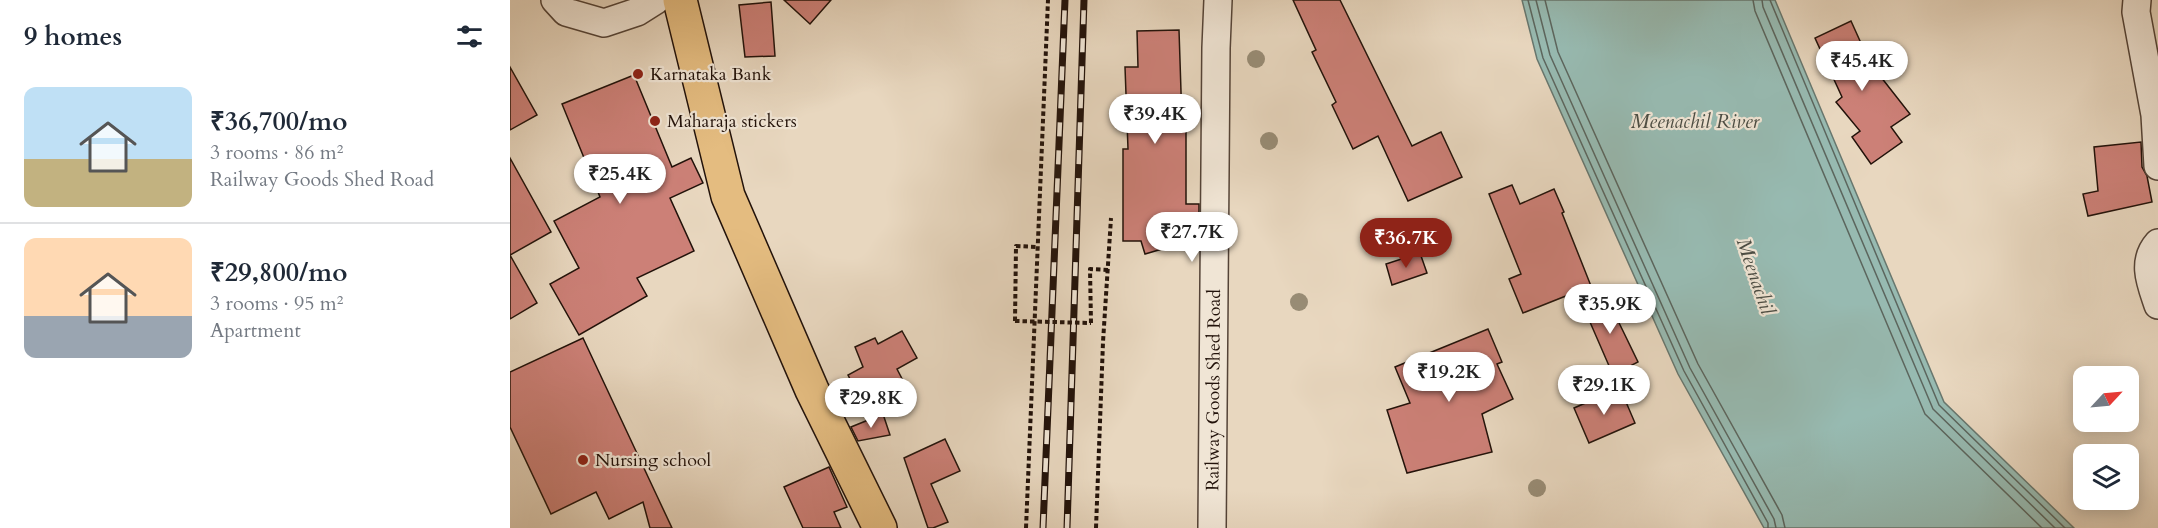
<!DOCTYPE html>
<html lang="en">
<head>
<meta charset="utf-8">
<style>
  body { margin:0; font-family:Cardo,serif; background:#f2f2f3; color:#1f2937; height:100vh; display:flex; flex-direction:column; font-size:22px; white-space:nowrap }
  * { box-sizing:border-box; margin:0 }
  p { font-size:20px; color:#747a83 }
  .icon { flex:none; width:33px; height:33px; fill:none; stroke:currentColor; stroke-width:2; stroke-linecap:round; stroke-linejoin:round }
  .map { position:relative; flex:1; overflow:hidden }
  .details { display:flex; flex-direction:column; background:#fff; width:510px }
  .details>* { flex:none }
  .needle { width:39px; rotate:64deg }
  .tools { position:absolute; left:1563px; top:366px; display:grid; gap:12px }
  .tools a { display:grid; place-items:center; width:66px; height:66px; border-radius:12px; background:#fff; box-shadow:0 3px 15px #0003; font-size:30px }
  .price { position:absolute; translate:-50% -51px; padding:0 14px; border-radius:21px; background:#fff; color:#222; font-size:20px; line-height:39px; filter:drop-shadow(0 2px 3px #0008) }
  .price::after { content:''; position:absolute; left:50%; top:36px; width:18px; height:14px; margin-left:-9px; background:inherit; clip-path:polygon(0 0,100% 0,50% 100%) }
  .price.active { background:#8f2418; color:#fff }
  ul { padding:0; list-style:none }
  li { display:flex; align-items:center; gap:18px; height:150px; padding:0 24px }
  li+li { border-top:2px solid #e0e1e3 }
  li span { display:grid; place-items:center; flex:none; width:168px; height:120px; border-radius:12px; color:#555 }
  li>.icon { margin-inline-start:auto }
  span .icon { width:72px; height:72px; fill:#fffc; stroke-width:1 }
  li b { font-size:26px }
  h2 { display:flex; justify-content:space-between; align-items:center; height:72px; padding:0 24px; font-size:26px }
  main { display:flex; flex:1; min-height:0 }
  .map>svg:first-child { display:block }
  .water { fill:#97bab1; stroke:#68776e; stroke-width:1.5 }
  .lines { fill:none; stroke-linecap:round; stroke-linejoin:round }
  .shore { stroke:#5c665e; stroke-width:1.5 }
  .building { fill:#cc8077; stroke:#22120a; stroke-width:1.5 }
  .minor-casing { stroke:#544337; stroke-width:30 }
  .major-casing { stroke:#22120a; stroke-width:36 }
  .path { stroke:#22120a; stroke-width:4; stroke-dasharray:4.5 3; stroke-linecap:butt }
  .minor { stroke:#f0e5d5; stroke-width:27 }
  .major { stroke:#e4bc80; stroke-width:33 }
  .rail-casing { stroke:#22120a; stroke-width:7 }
  .rail { stroke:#f0e5d5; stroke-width:4.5; stroke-dasharray:14; stroke-linecap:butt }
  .path-bridge { stroke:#22120a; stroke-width:4; stroke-dasharray:4.5 3; stroke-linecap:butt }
  .tree { fill:#988c75 }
  .poi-dot { fill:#8f2418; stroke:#f0e5d5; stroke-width:2 }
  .labels { text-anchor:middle; stroke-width:4.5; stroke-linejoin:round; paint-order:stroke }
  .poi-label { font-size:18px; fill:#22120a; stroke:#f0e5d5; text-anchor:start }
  .street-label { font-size:18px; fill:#22120a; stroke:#f0e5d5 }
  .water-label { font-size:20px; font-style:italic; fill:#4b4d44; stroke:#f0e5d5 }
</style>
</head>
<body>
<main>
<section class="details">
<h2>9 homes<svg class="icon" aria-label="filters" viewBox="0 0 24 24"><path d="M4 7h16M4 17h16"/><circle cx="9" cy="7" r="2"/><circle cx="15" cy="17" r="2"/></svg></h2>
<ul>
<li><span style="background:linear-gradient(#bfe0f5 60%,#c2b280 0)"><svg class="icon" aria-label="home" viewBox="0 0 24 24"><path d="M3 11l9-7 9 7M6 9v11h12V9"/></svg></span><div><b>₹36,700/mo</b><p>3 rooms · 86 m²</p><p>Railway Goods Shed Road</p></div></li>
<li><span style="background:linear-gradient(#ffd9b3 65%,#9aa5b1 0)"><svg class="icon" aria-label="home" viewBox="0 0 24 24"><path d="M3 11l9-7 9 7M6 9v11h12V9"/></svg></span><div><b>₹29,800/mo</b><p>3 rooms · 95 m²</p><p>Apartment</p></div></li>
</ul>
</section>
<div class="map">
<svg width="1648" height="528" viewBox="0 0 1648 528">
  <rect width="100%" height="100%" fill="#e8d7bf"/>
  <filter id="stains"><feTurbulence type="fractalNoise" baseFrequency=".00333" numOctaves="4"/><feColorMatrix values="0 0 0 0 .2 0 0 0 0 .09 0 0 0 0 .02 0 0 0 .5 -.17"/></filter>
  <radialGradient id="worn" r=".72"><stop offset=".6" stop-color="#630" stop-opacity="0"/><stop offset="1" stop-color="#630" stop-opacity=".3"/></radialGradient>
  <!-- water -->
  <path class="water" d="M 1012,0 L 1265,0 L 1434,402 L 1564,528 L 1254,528 L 1168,374 L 1027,59 Z"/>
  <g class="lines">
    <!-- shore -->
    <g class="shore">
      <path d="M 1018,0 L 1033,58 L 1174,371 L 1258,523 L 1258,528"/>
      <path d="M 1026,0 L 1040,55 L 1180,368 L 1264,519 L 1266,528"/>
      <path d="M 1035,0 L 1048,52 L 1188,364 L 1272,515 L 1275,528"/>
      <path d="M 1243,0 L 1245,11 L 1415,414 L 1532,528"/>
      <path d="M 1252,0 L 1253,7 L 1423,409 L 1545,528"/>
      <path d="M 1260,0 L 1429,405 L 1555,528"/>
    </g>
  </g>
  <!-- building -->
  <g class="building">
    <path d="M 274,0 L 321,0 L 300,24 Z"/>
    <path d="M 783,0 L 830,0 L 902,146 L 931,132 L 952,177 L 898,201 L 868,136 L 843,149 L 822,105 L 826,102 L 802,52 L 806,50 Z"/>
    <path d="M 261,2 L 265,56 L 235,57 L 229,5 Z"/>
    <path d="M 1341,21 L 1360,63 L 1400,114 L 1381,127 L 1392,142 L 1361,164 L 1342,137 L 1350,131 L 1326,102 L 1332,97 L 1305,38 Z"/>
    <path d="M 669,30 L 672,122 L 676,122 L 676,204 L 689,204 L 689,227 L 653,227 L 659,247 L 635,254 L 631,241 L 613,241 L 613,149 L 618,149 L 615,67 L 628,67 L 627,31 Z"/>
    <path d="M 0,67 L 27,115 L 0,130 Z"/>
    <path d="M 124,75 L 162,167 L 181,158 L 193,183 L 160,198 L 184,251 L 127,278 L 137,296 L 69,335 L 40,284 L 69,268 L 44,221 L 90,197 L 52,104 Z"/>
    <path d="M 1631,142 L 1632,167 L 1637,176 L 1642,202 L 1578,216 L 1573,194 L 1588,191 L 1584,147 Z"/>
    <path d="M 0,158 L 41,232 L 0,255 L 27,303 L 0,319 Z"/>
    <path d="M 1002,185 L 1010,204 L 1044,189 L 1054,212 L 1052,213 L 1081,286 L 1013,313 L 999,279 L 1011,274 L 979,194 Z"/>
    <path d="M 910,253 L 917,273 L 882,285 L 876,264 Z"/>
    <path d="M 1096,296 L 1128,362 L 1103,375 L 1073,306 Z"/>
    <path d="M 978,329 L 992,362 L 987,364 L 1003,399 L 972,414 L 982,452 L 897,473 L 877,410 L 900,403 L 885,367 Z"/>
    <path d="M 392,331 L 407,358 L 387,369 L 400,394 L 359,416 L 338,375 L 353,367 L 345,347 L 365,338 L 368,344 Z"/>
    <path d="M 73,338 L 147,496 L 162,528 L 140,528 L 133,502 L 99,519 L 86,492 L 41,514 L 0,427 L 0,372 Z"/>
    <path d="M 1110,388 L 1125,423 L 1079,443 L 1064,408 Z"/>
    <path d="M 373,414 L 380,435 L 348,441 L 341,427 Z"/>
    <path d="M 435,439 L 450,471 L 421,484 L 438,522 L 423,528 L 418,528 L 394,458 Z"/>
    <path d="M 319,467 L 337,507 L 324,512 L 331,528 L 293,528 L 274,487 Z"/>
  </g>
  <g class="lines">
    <defs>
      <g id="minor">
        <path d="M 45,0 L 56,12 L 94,23 L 127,12 L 146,0"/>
        <path d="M 1627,0 L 1626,12 L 1645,115 L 1648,166"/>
        <path d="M 1648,243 C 1631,262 1641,284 1648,305"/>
        <path id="s1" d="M 702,528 L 706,48 L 708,0"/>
      </g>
      <path id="major" d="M 170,0 L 218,196 L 302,390 L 370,528"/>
    </defs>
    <!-- minor casing -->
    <use href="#minor" class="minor-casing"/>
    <!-- major casing -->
    <use href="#major" class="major-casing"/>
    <!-- path -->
    <g class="path">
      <path d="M 505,321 L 506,246 L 528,247"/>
      <path d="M 581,323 L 580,269 L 598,270"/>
      <path d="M 516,528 L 538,0"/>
      <path d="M 586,528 L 593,342 L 601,218"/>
    </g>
    <!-- minor -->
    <use href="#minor" class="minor"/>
    <!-- major -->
    <use href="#major" class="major"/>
    <defs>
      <g id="rail">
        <path d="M 533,528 L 555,0"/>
        <path d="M 557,528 L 574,0"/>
      </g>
    </defs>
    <!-- rail casing -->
    <use href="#rail" class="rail-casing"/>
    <!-- rail -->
    <use href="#rail" class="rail"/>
    <!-- path-bridge -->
    <path class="path-bridge" d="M 505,321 L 581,323"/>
  </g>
  <!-- trees -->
  <g class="tree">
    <circle cx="746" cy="59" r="9"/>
    <circle cx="759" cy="141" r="9"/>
    <circle cx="789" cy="302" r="9"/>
    <circle cx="1027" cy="488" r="9"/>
  </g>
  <!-- markers -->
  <g class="poi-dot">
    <circle cx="128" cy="74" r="6"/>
    <circle cx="145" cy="121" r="6"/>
    <circle cx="73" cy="460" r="6"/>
  </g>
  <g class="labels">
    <!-- poi labels -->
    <g class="poi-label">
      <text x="140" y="80">Karnataka Bank</text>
      <text x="157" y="127">Maharaja stickers</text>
      <text x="85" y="466">Nursing school</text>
    </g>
    <!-- street labels -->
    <g class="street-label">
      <text dy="6" stroke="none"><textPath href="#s1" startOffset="138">Railway Goods Shed Road</textPath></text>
    </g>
    <!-- water labels -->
    <g class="water-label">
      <text x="1185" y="128">Meenachil River</text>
      <text transform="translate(1246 276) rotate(71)" y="7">Meenachil</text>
    </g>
  </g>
  <rect width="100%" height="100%" filter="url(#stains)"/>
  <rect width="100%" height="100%" fill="url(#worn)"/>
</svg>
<div class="tools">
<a><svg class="needle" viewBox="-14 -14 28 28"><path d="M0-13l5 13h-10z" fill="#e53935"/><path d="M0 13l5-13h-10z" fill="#747a83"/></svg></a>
<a><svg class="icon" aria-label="layers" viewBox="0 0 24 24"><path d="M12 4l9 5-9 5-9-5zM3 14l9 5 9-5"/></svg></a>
</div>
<b class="price" style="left:1352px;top:92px">₹45.4K</b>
<b class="price" style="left:645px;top:145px">₹39.4K</b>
<b class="price" style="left:110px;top:205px">₹25.4K</b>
<b class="price" style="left:682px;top:263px">₹27.7K</b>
<b class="price active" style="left:896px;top:269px">₹36.7K</b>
<b class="price" style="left:1100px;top:335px">₹35.9K</b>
<b class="price" style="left:939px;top:403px">₹19.2K</b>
<b class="price" style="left:1094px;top:416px">₹29.1K</b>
<b class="price" style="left:361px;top:429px">₹29.8K</b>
</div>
</main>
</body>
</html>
